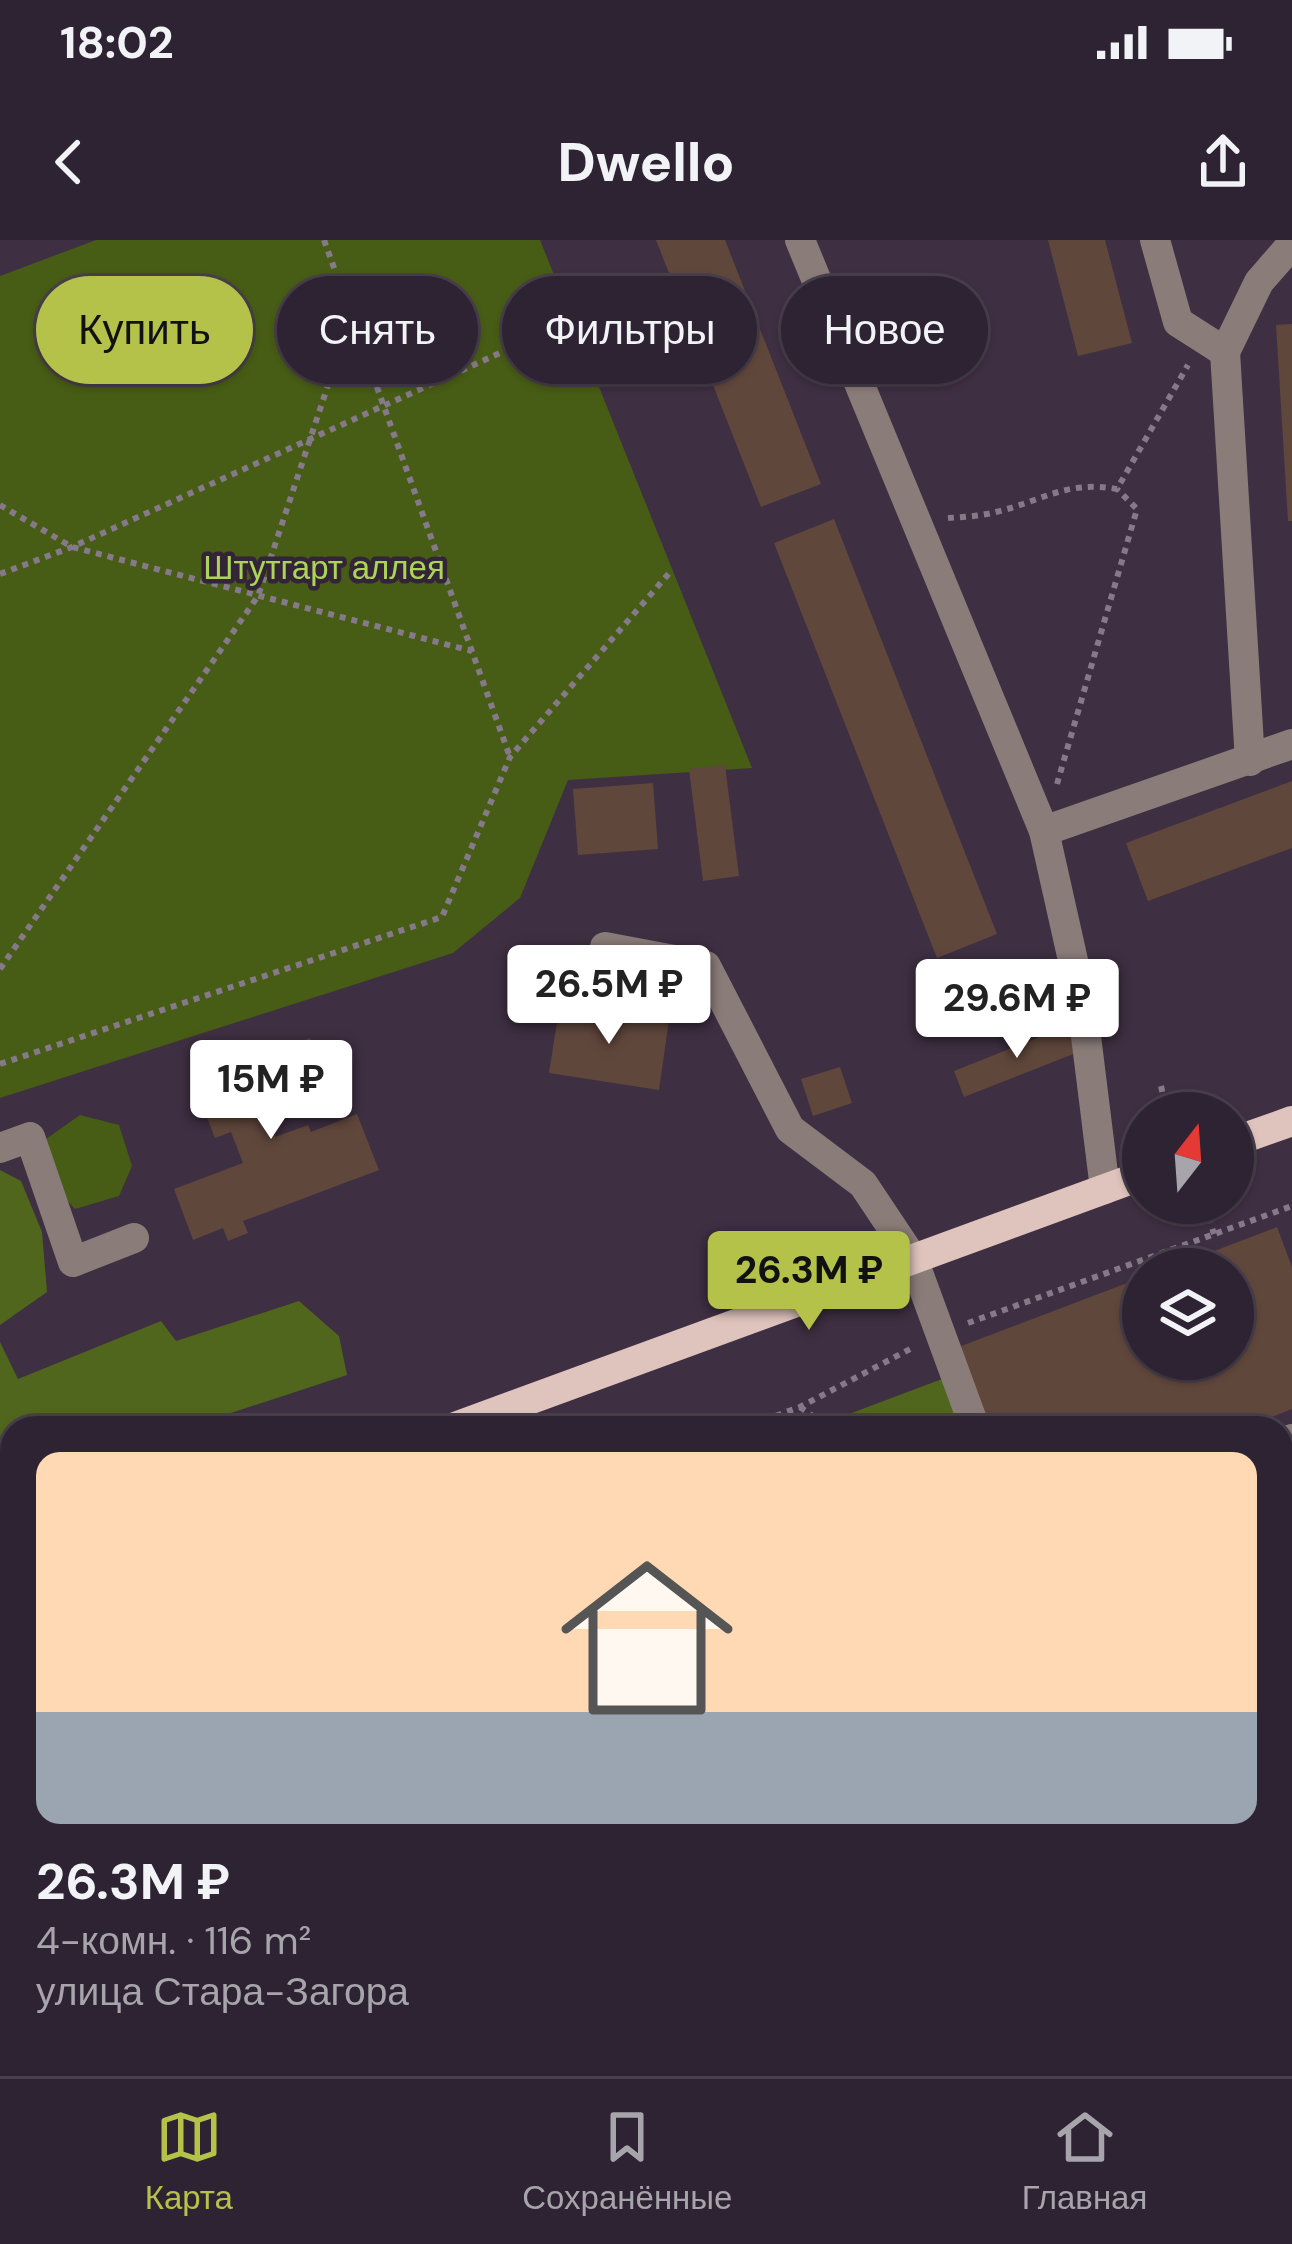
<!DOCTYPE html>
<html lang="ru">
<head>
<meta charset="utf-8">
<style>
  body { margin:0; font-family:"DM Sans",sans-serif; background:#362b3a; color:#f1f3f6; height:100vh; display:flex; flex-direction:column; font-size:45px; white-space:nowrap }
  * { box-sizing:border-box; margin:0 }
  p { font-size:39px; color:#a7a4ac }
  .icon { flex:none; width:66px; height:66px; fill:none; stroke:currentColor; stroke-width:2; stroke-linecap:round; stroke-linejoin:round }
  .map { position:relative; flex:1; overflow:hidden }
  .drawer { position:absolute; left:0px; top:1176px; width:1293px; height:660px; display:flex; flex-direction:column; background:#2e2332; border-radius:36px 36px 0 0; box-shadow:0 3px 9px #0004,0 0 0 3px #49404d }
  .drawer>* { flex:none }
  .hud { position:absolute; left:36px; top:36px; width:1221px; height:108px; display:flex; gap:24px }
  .needle { width:78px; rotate:17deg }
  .controls { position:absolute; left:1122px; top:852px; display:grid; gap:24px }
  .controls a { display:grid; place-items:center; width:132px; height:132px; border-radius:50%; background:#2e2332; box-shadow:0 3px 9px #0004,0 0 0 3px #49404d; font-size:60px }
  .price { position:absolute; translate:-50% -102px; padding:0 27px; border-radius:12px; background:#fff; color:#222; font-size:39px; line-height:78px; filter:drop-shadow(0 3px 6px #0008) }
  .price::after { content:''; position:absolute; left:50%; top:72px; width:36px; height:27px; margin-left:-18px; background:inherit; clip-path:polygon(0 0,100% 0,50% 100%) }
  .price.selected { background:#b5c24a; color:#111 }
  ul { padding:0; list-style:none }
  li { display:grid; align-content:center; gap:24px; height:636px; padding:0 36px }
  li span { display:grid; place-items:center; height:372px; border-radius:24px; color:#555 }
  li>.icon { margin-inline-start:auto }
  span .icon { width:216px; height:216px; fill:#fffc; stroke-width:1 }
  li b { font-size:51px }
  .tag { padding:0 42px; border-radius:54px; background:#2e2332; box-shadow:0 3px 9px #0004,0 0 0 3px #49404d; font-size:42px; line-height:108px }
  .tag.selected { background:#b5c24a; color:#111 }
  .status { display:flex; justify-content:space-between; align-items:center; height:84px; padding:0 60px; background:#2e2332; direction:ltr }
  .status svg { height:33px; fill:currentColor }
  header { display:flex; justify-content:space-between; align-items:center; height:156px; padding:0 36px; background:#2e2332; font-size:54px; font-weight:800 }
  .tabs { display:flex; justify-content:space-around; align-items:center; height:168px; border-top:3px solid #49404d; background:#2e2332; font-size:33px; color:#a7a4ac }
  .tabs a { display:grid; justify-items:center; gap:6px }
  .tabs .selected { color:#b5c24a }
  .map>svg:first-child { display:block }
  .green { fill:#475c15 }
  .forest { fill:#50661c }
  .building { fill:#60473c }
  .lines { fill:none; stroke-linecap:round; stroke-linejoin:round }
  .path { stroke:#867989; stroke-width:6; stroke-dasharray:6 6; stroke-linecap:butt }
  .minor { stroke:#8a7c79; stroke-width:30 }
  .major { stroke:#dfc3bd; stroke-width:30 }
  .tram { stroke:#a79baa; stroke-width:3 }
  .labels { text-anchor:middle; stroke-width:9; stroke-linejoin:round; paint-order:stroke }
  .park-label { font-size:33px; fill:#acd457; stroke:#332537 }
</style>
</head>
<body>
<div class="status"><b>18:02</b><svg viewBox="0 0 49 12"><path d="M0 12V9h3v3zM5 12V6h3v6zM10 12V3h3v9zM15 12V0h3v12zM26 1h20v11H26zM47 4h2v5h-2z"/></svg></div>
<header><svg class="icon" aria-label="back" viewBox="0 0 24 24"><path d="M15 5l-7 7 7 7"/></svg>Dwello<svg class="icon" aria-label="share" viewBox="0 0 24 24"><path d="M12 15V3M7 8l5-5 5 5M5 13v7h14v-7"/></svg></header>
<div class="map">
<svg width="1292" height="1836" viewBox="0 0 1292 1836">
  <rect width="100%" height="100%" fill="#3e2f42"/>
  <!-- green -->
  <g class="green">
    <path d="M 96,0 L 540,0 L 752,528 L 568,540 L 520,658 L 453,713 L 0,858 L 0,36 Z"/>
    <path d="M 80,875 L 119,885 L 132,926 L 119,956 L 75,969 L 51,943 L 46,899 Z"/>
  </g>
  <!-- forest -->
  <g class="forest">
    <path d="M 0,930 L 21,941 L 42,992 L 47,1052 L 0,1085 Z"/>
    <path d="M 299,1061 L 339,1096 L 347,1135 L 185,1188 L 12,1188 L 12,1244 L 0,1248 L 0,1102 L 18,1139 L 161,1081 L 176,1101 Z"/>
    <path d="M 942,1139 L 962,1188 L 812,1188 Z"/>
  </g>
  <!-- building -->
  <g class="building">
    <path d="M 656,0 L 725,0 L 821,244 L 761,267 Z"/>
    <path d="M 1048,0 L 1105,0 L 1132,103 L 1078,116 Z"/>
    <path d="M 1292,84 L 1292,281 L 1288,281 L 1276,85 Z"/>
    <path d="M 834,279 L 997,694 L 937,718 L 774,303 Z"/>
    <path d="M 725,525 L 739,636 L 703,641 L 689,529 Z"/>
    <path d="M 1292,541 L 1292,608 L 1148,661 L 1126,603 Z"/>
    <path d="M 653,543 L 658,609 L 578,615 L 573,549 Z"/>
    <path d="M 560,763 L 669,780 L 659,850 L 549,833 Z"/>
    <path d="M 1070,785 L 1081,811 L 964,857 L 954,831 Z"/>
    <path d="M 310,798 L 333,859 L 270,883 L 275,897 L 308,885 L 311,892 L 357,874 L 379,930 L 243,981 L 248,993 L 228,1001 L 223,988 L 193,1000 L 174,949 L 243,923 L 231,892 L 215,898 L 193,842 Z"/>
    <path d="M 840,827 L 852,863 L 813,876 L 801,839 Z"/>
    <path d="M 1277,987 L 1292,1027 L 1292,1169 L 1244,1188 L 989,1188 L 956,1108 L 1143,1037 L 1143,1119 L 1233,1119 L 1233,1029 L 1167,1029 Z"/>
    <path d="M 1292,1321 L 1292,1382 L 1281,1386 L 1281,1325 Z"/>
    <path d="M 600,1824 L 814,1824 L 784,1836 L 604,1836 Z"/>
    <path d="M 999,1824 L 1021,1824 L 1026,1836 L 970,1836 Z"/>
  </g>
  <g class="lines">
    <!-- path -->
    <g class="path">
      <path d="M 324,0 L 510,517"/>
      <path d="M 0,265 L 72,307 L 472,411"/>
      <path d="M 948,278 C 964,277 981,276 996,272 C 1042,261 1067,240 1117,249 L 1188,125"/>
      <path d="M 0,334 L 72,307 L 564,84"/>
      <path d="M 1057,544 L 1137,269 L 1117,249"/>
      <path d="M 0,729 L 258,356 L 351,76"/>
      <path d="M 0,824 L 442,677 L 510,517 L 671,331"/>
      <path d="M 1161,846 L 1167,873"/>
      <path d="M 1205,966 L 1214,994"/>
      <path d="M 968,1083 L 1292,966"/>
      <path d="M 800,1167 L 830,1188"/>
      <path d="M 742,1188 L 800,1167 L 912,1108"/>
      <path d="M 5,1478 L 12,1477"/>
    </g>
    <!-- minor -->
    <g class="minor">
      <path d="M 800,0 L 1044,591 L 1081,756 L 1105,949"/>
      <path d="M 1155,0 L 1178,82 L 1225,112"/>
      <path d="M 1250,521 L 1225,112 L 1259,42 L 1292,4"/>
      <path d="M 1044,591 L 1292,504"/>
      <path d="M 605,707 L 706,726 L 790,889 L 863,944 L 913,1019 L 975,1188"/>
      <path d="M 0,908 L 30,897 L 73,1022 L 134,998"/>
      <path d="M 1281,1204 L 1292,1199"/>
      <path d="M 1281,1298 L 1292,1294"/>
      <path d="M 560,1824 L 565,1836"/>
      <path d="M 1100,1824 L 1104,1836"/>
      <path d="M 348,1836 L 381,1824"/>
      <path d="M 902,1836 L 933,1824"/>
    </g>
    <!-- major -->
    <g class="major">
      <path d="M 1233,902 L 1292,881"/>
      <path d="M 452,1188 L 1143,935"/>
      <path d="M 0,1353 L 12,1349"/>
      <path d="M 0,1533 L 12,1563"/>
      <path d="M 0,1781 L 12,1811"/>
      <path d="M 116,1824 L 121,1836"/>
    </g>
    <!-- tram -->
    <g class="tram">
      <path d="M 0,1609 L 12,1639"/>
      <path d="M 0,1658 L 12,1688"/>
      <path d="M 66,1824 L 71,1836"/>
    </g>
  </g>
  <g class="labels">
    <!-- park labels -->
    <g class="park-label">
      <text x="324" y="339">Штутгарт аллея</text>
    </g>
  </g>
</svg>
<div class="controls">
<a><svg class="needle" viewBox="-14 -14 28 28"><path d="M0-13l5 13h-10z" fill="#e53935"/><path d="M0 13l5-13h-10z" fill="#a7a4ac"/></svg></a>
<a><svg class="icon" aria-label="layers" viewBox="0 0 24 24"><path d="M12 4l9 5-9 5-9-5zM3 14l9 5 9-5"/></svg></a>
</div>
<b class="price" style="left:609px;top:807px">26.5M ₽</b>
<b class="price" style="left:1017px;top:821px">29.6M ₽</b>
<b class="price" style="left:271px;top:902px">15M ₽</b>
<b class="price selected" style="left:809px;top:1093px">26.3M ₽</b>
<div class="hud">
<a class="tag selected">Купить</a>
<a class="tag">Снять</a>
<a class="tag">Фильтры</a>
<a class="tag">Новое</a>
</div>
<section class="drawer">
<ul>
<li><span style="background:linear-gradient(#ffd9b3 70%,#9aa5b1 0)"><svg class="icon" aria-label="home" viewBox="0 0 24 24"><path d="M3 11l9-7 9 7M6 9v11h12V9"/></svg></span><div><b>26.3M ₽</b><p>4-комн. · 116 m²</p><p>улица Стара-Загора</p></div></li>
</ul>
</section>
</div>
<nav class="tabs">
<a class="selected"><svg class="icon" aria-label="map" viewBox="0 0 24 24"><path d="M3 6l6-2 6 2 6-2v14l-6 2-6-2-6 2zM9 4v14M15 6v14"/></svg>Карта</a>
<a><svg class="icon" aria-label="saved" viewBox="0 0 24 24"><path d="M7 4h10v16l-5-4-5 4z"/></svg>Сохранённые</a>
<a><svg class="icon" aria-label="home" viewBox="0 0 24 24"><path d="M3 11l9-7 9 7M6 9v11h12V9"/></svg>Главная</a>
</nav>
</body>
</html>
